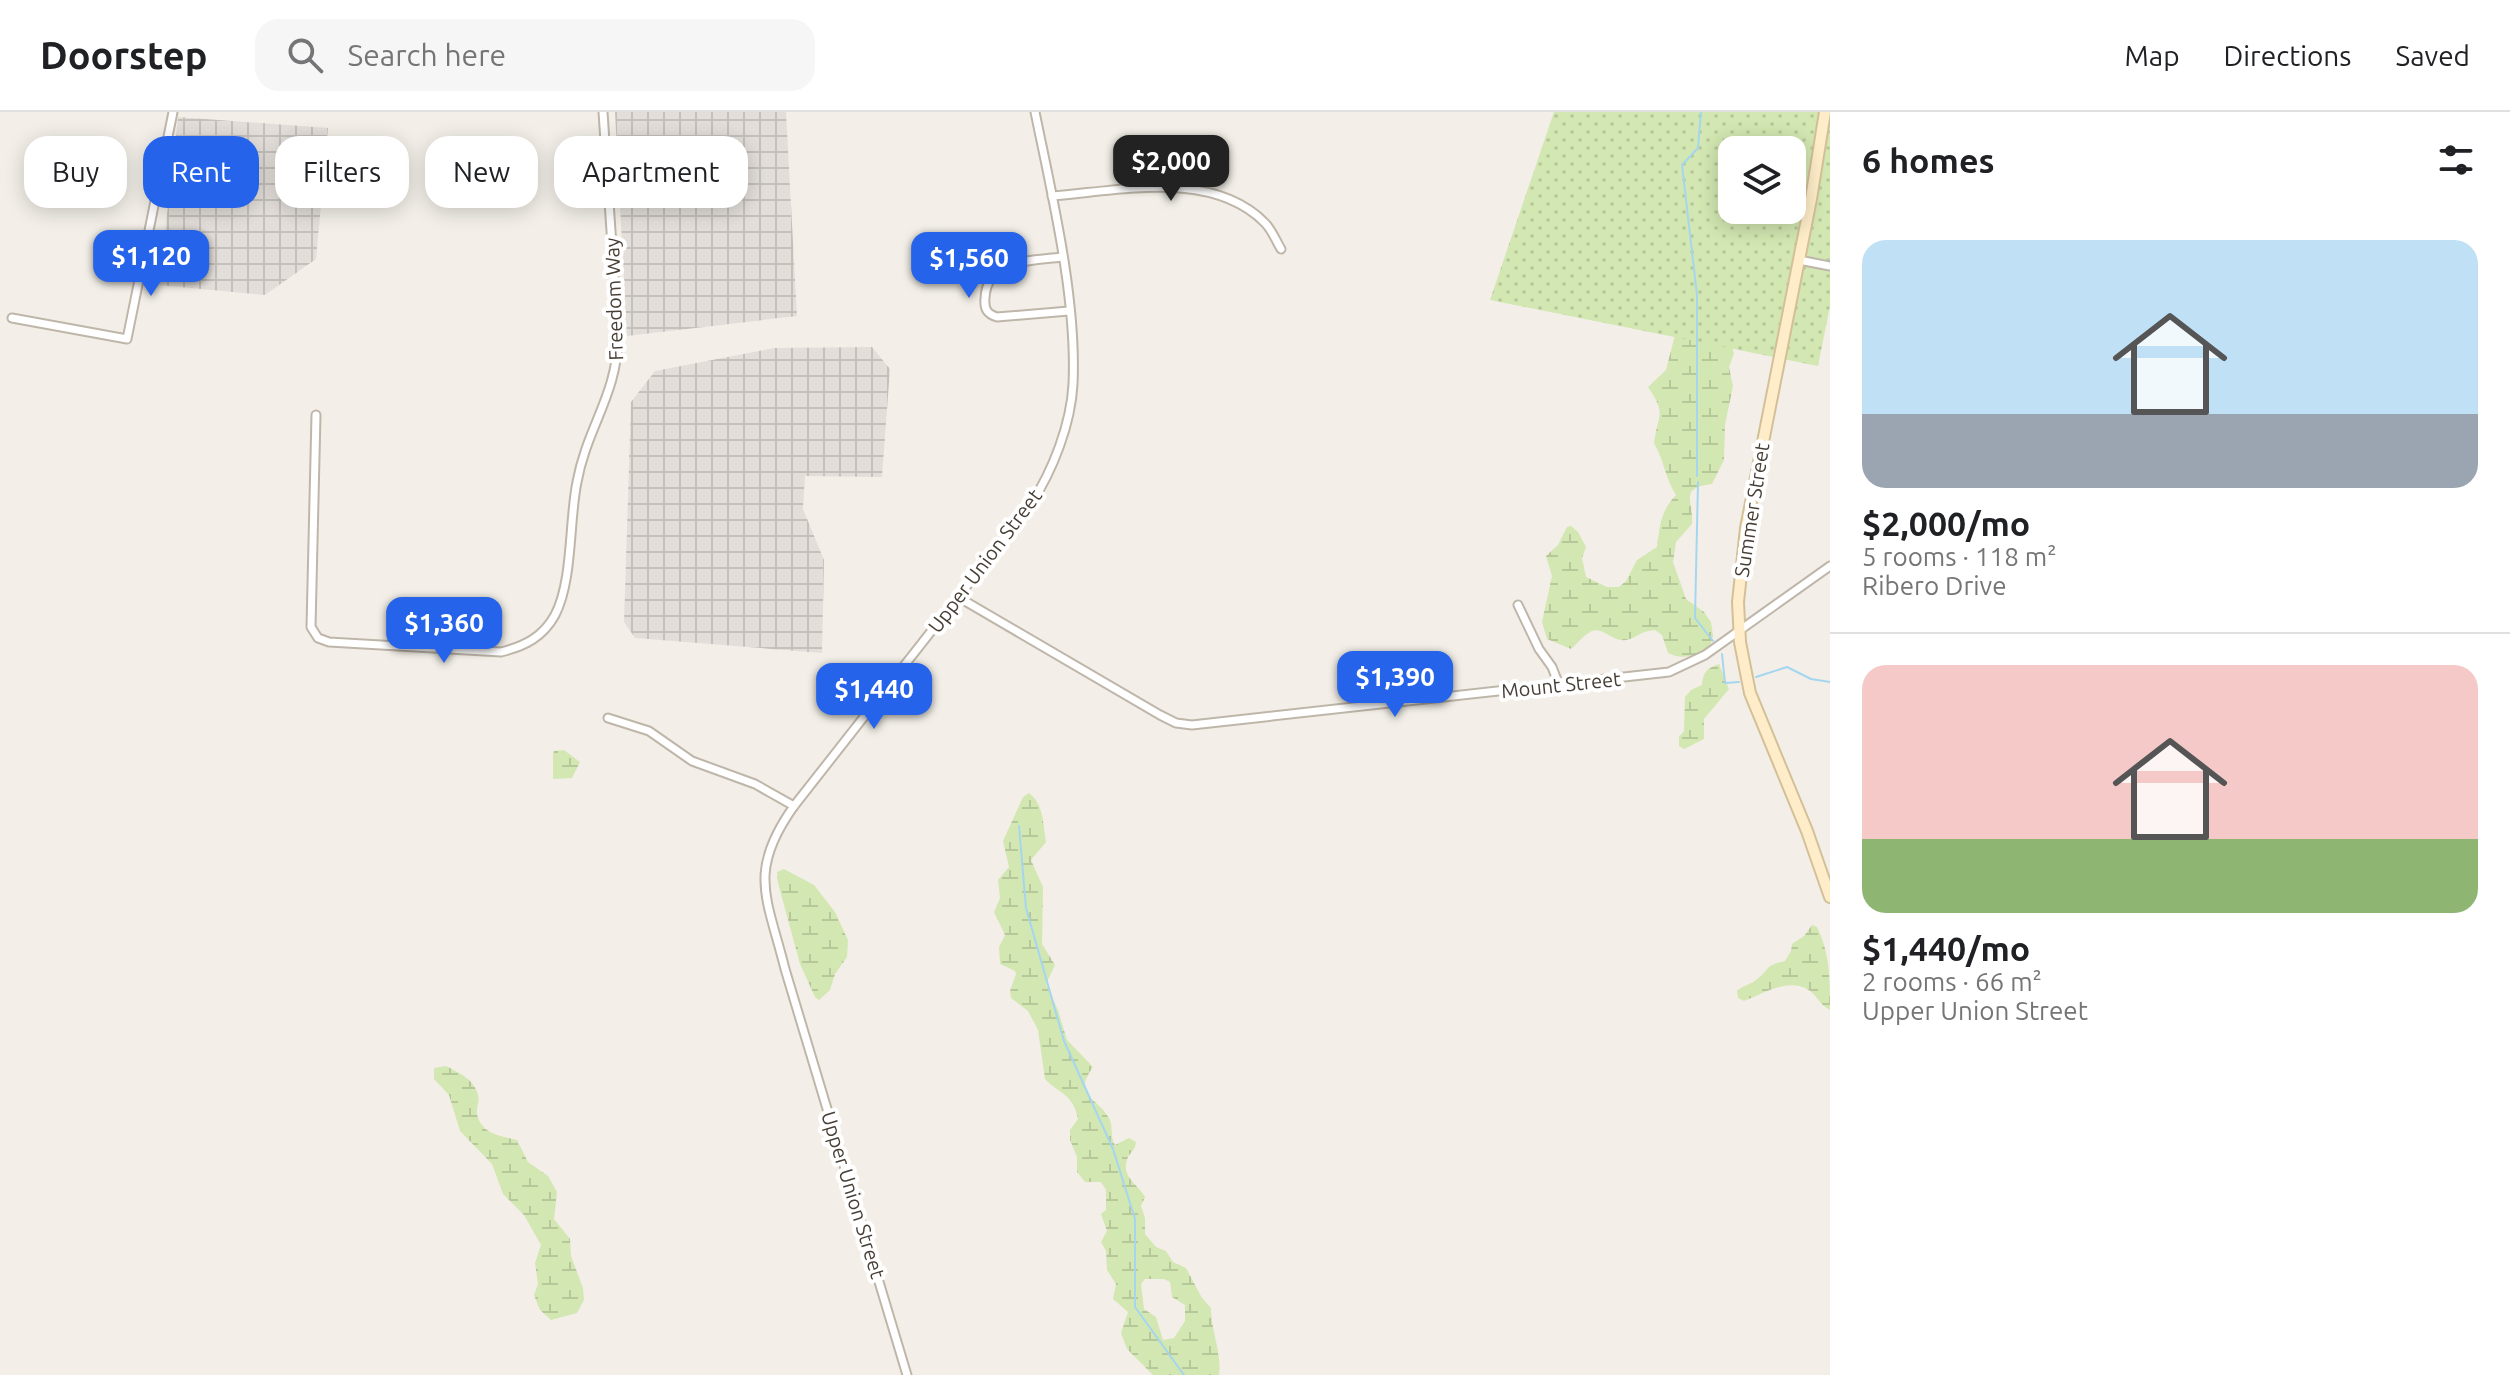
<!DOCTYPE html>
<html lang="en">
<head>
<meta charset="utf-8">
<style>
  body { margin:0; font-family:Ubuntu,sans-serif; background:#f6f6f6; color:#202124; height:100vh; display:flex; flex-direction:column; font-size:30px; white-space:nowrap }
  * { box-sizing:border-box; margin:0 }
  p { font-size:26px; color:#757577 }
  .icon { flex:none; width:44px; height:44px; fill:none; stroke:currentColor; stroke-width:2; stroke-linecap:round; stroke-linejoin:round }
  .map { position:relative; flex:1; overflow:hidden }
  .drawer { display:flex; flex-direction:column; background:#fff; width:680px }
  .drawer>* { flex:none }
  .banner { position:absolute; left:24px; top:24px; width:760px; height:72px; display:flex; gap:16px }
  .controls { position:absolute; left:1718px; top:24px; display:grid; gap:16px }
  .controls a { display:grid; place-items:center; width:88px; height:88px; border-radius:16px; background:#fff; box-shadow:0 4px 20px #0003; font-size:40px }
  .price { position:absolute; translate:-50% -68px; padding:0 18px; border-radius:16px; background:#2563eb; color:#fff; font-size:26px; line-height:52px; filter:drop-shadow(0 2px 4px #0008) }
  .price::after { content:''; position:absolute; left:50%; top:48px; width:24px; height:18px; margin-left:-12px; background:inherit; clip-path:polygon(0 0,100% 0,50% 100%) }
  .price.active { background:#222; color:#fff }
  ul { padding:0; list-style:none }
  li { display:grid; align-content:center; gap:16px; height:424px; padding:0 32px }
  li+li { border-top:2px solid #e0e0e0 }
  li span { display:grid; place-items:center; height:248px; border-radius:24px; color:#555 }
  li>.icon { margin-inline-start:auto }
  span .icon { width:144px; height:144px; fill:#fffc; stroke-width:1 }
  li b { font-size:34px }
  h2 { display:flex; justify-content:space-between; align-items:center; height:96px; padding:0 32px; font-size:34px }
  .chip { padding:0 28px; border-radius:24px; background:#fff; box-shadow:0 4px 20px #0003; font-size:28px; line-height:72px }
  .chip.active { background:#2563eb; color:#fff }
  header { display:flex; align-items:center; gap:48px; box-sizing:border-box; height:112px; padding:0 40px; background:#fff; border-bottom:2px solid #e0e0e0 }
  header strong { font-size:38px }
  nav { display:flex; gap:44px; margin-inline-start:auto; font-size:28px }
  .search { width:560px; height:72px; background:#f6f6f6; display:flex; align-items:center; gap:20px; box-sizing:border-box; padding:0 28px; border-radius:24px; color:#757577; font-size:30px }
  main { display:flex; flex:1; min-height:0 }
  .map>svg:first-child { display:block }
  .industrial { fill:url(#industrial-grid) }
  .wetland { fill:url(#wetland-marsh); fill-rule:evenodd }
  .park { fill:url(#park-dots); fill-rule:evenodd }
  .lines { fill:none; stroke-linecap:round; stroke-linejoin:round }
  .stream { stroke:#a5d6ef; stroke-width:2 }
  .minor-casing { stroke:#bfb6aa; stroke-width:11 }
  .secondary-casing { stroke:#d3c098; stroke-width:14 }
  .minor { stroke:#fff; stroke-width:7 }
  .secondary { stroke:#feedc8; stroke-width:10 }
  .labels { text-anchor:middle; stroke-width:8; stroke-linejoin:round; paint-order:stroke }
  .street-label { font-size:20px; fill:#473f36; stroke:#fff }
</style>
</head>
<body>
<header>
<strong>Doorstep</strong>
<div class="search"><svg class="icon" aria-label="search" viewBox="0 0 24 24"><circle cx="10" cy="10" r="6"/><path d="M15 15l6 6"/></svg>Search here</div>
<nav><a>Map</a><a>Directions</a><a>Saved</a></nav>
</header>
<main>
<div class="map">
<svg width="1830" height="1263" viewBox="0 0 1830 1263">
  <defs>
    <pattern id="industrial-grid" width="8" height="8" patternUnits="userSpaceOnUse" patternTransform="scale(2)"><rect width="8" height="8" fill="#e3ded9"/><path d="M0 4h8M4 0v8" fill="none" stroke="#c4c0bb"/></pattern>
    <pattern id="wetland-marsh" width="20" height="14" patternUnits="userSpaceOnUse" patternTransform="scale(2)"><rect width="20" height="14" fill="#d2e7b1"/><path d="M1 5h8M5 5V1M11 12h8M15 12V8" fill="none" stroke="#b6c799"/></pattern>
    <pattern id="park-dots" width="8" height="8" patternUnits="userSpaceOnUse" patternTransform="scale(2)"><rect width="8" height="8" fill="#d2e7b1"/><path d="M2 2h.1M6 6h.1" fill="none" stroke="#b6c799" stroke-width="1.8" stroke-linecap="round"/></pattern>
  </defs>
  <rect width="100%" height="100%" fill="#f3efe8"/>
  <!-- industrial -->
  <g class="industrial">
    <path d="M 615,0 L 786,0 L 797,204 L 627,224 Z"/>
    <path d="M 178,5 L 328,16 L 316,147 L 265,183 L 159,173 Z"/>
    <path d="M 872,235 L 890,257 L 882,365 L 805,364 L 803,397 L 824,448 L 822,541 L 635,526 L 624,510 L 631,290 L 655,259 L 774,236 Z"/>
  </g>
  <!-- wetland -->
  <g class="wetland">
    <path d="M 1675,223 L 1728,223 L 1734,241 L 1729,255 L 1733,274 L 1725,313 L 1724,348 L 1712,372 C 1678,376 1694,389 1692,412 L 1676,430 L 1673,450 L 1686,487 L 1704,500 L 1711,510 L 1713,524 L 1710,536 C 1694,543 1684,549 1668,541 L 1662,523 L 1655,518 C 1640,519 1637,526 1626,528 C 1612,531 1603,513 1590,520 C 1584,523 1577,532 1571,537 L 1547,527 L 1542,510 L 1552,464 L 1546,444 L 1558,433 L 1567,415 L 1571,414 L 1578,420 L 1586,435 L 1582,446 L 1586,465 L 1607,475 L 1619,475 L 1626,469 L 1637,448 L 1657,435 C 1660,413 1661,398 1676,383 C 1665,366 1664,348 1654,331 C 1658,301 1667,303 1648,275 L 1666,258 Z"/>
    <path d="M 1719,552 L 1729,577 L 1704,607 L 1704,627 L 1684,637 L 1679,634 L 1679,625 L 1684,619 L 1685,585 L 1691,578 L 1702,573 C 1703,560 1707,556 1719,552 Z"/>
    <path d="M 564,638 L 580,650 L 572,666 L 553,667 L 553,642 L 554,639 Z"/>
    <path d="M 1029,681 C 1044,692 1043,713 1046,730 L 1031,748 L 1043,775 L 1042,832 L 1055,853 L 1046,872 L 1058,898 L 1067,928 L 1093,955 C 1071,986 1099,985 1110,1008 C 1113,1017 1110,1025 1115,1033 L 1129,1026 L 1136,1030 C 1135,1040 1129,1040 1127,1048 C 1121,1065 1139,1073 1145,1085 L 1141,1094 L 1145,1106 L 1145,1122 L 1156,1135 L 1166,1139 L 1173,1150 L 1186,1156 L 1202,1186 L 1211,1196 C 1211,1219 1222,1241 1219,1263 L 1153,1263 L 1127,1237 L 1121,1221 L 1128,1200 L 1113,1187 L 1116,1172 L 1107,1158 L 1106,1139 L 1101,1130 L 1107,1119 L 1101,1102 L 1106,1098 L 1106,1078 L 1101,1070 L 1085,1070 L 1077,1060 L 1077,1045 L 1070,1028 L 1070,1018 L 1078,1007 C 1073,981 1059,982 1045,967 L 1038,918 L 1028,899 L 1011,886 L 1010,879 L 1016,862 L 1015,859 L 1000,852 L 999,835 L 1005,823 L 994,800 L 1000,786 L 998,768 L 1009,755 L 1003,729 L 1023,685 ZM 1145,1167 L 1164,1167 L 1170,1170 L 1172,1185 L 1185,1193 L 1185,1209 L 1174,1226 L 1163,1228 L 1156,1205 L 1144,1197 L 1141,1172 Z"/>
    <path d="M 784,757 L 814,773 L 835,800 L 848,828 L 847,845 L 835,862 L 830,878 L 819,888 L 815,885 L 800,852 L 778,771 L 777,760 Z"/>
    <path d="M 1812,813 L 1817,815 C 1830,841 1830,869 1830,898 C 1819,893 1817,882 1807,877 C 1787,866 1763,882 1744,889 L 1738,886 L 1737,879 C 1743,873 1750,873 1756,868 C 1771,857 1763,854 1785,849 L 1791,839 L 1792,832 L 1804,824 Z"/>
    <path d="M 446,954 C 459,961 474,967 478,983 C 480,989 476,996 477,1002 C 481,1022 501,1024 517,1028 L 528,1050 L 548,1064 L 557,1080 L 554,1107 L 570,1127 L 571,1144 L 583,1176 L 584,1188 L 577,1201 L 551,1208 L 540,1198 L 534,1183 L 538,1172 L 535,1151 L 541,1133 L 524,1103 L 503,1082 L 492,1052 L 460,1019 L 449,983 L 434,967 L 434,956 Z"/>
  </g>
  <!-- park -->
  <path class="park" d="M 1554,0 L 1830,0 L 1830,194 L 1818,254 L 1490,188 ZM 1732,38 L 1792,38 L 1792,98 L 1732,98 Z"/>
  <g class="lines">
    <!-- stream -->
    <g class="stream">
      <path d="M 1697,364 L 1697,183 L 1682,53 L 1698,36 L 1701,0"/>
      <path d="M 1698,370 L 1695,506 L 1713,529"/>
      <path d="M 1722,542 L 1725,571 L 1739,570"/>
      <path d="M 1756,565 L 1787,555 L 1811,567 L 1830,570"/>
      <path d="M 1019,714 L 1026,796 L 1064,929 L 1113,1037 L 1135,1107 L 1135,1195 L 1184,1263"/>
    </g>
    <defs>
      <g id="minor">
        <path d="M 1052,84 C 1119,79 1212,57 1265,111 C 1272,118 1276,129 1281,137"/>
        <path d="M 1062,145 C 1032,149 987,146 985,186 C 984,197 987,202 997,205 L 1069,199"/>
        <path d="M 1799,148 L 1830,154"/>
        <path d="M 12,206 L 127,227 L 173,0"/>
        <path d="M 316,303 L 311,515 L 318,526 L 329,530 L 501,540 C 525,534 543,525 555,503 C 573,469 569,408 577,370 C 587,315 618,282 618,223 L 603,0"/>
        <path d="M 958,485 L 1160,603 L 1176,611 L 1192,613 L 1669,560 L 1705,543 L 1830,454"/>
        <path d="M 1518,493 L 1539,537 L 1552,555 L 1559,573"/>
        <path d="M 608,606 L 649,619 L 692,649 L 755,672 L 794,694"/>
        <path d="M 907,1263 L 785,857 C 767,785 747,760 794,694 L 1031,392 C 1053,358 1071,312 1073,272 C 1077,187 1052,83 1035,0"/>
      </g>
      <path id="secondary" d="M 1825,0 L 1811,87 L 1746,416 L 1738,490 L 1740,530 L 1750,581 L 1807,719 L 1830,785"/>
    </defs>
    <!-- minor casing -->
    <use href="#minor" class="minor-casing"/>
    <!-- secondary casing -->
    <use href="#secondary" class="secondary-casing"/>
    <!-- minor -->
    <use href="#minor" class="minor"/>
    <!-- secondary -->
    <use href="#secondary" class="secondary"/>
  </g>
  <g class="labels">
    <!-- street labels -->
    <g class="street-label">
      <text transform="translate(614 187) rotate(-92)" y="7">Freedom Way</text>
      <text transform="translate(1752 398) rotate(-81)" y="7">Summer Street</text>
      <text transform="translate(985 449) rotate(-53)" y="7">Upper Union Street</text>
      <text transform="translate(1561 573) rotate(-6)" y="7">Mount Street</text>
      <text transform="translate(853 1083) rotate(73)" y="7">Upper Union Street</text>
    </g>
  </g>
</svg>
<div class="controls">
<a><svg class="icon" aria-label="layers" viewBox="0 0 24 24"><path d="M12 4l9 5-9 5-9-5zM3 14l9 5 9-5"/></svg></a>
</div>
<b class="price active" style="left:1171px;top:91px">$2,000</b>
<b class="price" style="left:151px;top:186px">$1,120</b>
<b class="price" style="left:969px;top:188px">$1,560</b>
<b class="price" style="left:444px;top:553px">$1,360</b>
<b class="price" style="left:1395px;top:607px">$1,390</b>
<b class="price" style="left:874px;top:619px">$1,440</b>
<div class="banner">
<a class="chip">Buy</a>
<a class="chip active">Rent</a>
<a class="chip">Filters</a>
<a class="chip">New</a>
<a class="chip">Apartment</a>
</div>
</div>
<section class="drawer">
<h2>6 homes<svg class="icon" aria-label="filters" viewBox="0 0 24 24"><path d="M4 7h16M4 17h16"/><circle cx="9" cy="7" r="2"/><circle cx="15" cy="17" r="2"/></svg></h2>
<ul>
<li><span style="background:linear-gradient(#bfe0f5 70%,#9aa5b1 0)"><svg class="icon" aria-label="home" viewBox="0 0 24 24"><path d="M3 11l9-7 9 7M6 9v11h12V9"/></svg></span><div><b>$2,000/mo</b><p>5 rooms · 118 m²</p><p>Ribero Drive</p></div></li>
<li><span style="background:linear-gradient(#f6c9c9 70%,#8fb573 0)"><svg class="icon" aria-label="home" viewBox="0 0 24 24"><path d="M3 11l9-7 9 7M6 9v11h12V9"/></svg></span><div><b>$1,440/mo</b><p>2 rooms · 66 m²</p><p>Upper Union Street</p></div></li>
</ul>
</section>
</main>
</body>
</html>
